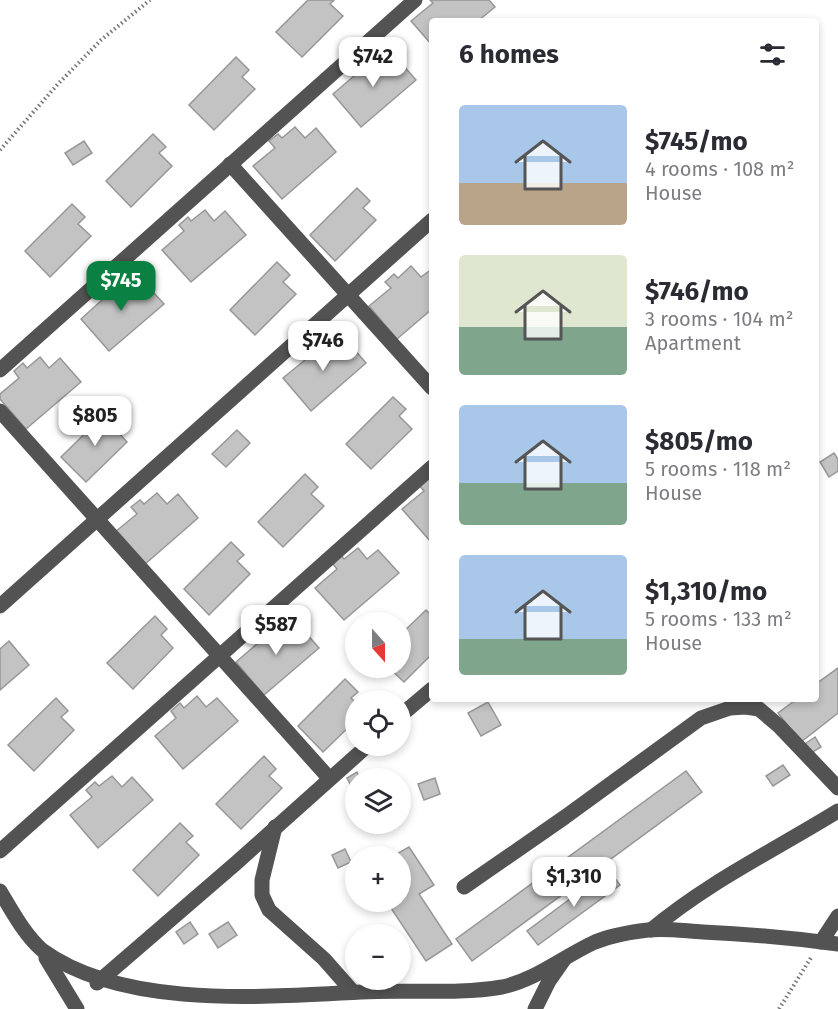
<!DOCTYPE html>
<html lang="en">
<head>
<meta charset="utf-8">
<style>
  body { margin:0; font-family:"Fira Sans",sans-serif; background:#f7f7f7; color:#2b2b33; height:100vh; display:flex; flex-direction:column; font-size:22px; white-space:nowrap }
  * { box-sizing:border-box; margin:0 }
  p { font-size:20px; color:#7c7c81 }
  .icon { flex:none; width:33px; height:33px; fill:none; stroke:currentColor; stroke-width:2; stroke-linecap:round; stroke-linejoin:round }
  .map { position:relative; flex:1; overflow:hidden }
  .panel { position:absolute; left:429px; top:18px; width:390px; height:684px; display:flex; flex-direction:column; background:#fff; border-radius:6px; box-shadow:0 3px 9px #0003 }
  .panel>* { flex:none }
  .needle { width:39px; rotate:159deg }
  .controls { position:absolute; left:345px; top:612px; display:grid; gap:12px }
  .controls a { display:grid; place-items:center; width:66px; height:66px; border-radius:50%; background:#fff; box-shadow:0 3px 9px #0003; font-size:30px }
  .price { position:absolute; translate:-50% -51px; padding:0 14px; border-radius:12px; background:#fff; color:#222; font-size:20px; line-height:39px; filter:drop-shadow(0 2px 3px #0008) }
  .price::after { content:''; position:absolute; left:50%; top:36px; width:18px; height:14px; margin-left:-9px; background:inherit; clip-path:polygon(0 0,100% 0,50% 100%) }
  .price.selected { background:#0b8043; color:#fff }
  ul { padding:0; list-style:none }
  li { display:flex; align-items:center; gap:18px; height:150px; padding:0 30px }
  li span { display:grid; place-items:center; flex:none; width:168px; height:120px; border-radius:6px; color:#555 }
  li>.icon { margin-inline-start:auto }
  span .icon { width:72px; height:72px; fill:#fffc; stroke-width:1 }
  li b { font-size:26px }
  h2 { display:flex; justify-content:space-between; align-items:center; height:72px; padding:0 30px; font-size:26px }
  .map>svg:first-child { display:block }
  .building { fill:#c3c3c3; stroke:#979797; stroke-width:1.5 }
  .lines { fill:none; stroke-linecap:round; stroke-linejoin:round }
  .path { stroke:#757575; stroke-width:4; stroke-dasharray:1.5 3; stroke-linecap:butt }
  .minor { stroke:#535353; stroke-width:15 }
</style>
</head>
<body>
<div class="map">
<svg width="838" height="1009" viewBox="0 0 838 1009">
  <rect width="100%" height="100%" fill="#fff"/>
  <!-- building -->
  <g class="building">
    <path d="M 308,0 L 334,0 L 330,4 L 343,16 L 302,57 L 276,32 Z"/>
    <path d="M 430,0 L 489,0 L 495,7 L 478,21 L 432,21 L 432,45 L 411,21 L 433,3 Z"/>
    <path d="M 374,54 L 384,65 L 395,56 L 416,80 L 361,127 L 333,94 L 354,76 L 348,69 L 358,62 L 361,66 Z"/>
    <path d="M 236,57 L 249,70 L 242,77 L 255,89 L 214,130 L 189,105 Z"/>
    <path d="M 295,127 L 305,138 L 316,128 L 336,152 L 282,199 L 253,166 L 275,148 L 269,141 L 278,134 L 282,138 Z"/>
    <path d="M 153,134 L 166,147 L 159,153 L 172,166 L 131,207 L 106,181 Z"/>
    <path d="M 84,141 L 92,153 L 73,165 L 65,153 Z"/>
    <path d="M 357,188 L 370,201 L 363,208 L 376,220 L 335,261 L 310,235 Z"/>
    <path d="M 72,204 L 85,217 L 78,224 L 91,236 L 50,277 L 25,251 Z"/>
    <path d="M 205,210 L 214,221 L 225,211 L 246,235 L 191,282 L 162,250 L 184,231 L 179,225 L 188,217 L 191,221 Z"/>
    <path d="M 277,262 L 290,275 L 283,282 L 296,294 L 255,335 L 230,310 Z"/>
    <path d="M 411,266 L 421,277 L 432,269 L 432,309 L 397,339 L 369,306 L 391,288 L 385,282 L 394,274 L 398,278 Z"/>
    <path d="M 123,279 L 132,290 L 143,281 L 164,304 L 109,351 L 81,319 L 102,300 L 97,294 L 106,286 L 110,290 Z"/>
    <path d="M 325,338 L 335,350 L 346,340 L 366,363 L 311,411 L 283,378 L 305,360 L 299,353 L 308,345 L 312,350 Z"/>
    <path d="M 40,357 L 49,368 L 60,358 L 81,382 L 26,429 L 0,399 L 0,394 L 19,378 L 14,371 L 23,363 L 27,368 Z"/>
    <path d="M 393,397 L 406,409 L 399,416 L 412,429 L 371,469 L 346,444 Z"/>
    <path d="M 109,410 L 121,422 L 115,429 L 127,442 L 86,482 L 61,457 Z"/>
    <path d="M 237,430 L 250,443 L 226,467 L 212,454 Z"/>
    <path d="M 834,453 L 838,459 L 838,471 L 829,477 L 820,462 Z"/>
    <path d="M 305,474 L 318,487 L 311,494 L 324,506 L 283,547 L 258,522 Z"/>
    <path d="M 427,476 L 432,480 L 431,542 L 402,509 L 424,491 L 418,484 Z"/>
    <path d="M 157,493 L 167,504 L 178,494 L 198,518 L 144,565 L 115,532 L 137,514 L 131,507 L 140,500 L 144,504 Z"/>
    <path d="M 231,542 L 244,555 L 237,561 L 250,574 L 209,615 L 184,589 Z"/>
    <path d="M 358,548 L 367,559 L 378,550 L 399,573 L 344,620 L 315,588 L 337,569 L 332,563 L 341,555 L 344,559 Z"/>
    <path d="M 426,610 L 432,616 L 432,654 L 404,682 L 389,668 L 400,668 L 400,635 Z"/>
    <path d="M 155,616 L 167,629 L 161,635 L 173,648 L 133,689 L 107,663 Z"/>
    <path d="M 278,622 L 288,633 L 298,624 L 319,648 L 264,695 L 236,662 L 257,644 L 252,637 L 261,629 L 264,634 Z"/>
    <path d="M 9,641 L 29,665 L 0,690 L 0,649 Z"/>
    <path d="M 838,668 L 838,713 L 801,742 L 778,713 L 797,699 L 816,699 L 816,684 Z"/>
    <path d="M 345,679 L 358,692 L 351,698 L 356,703 L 356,720 L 323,752 L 298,726 Z"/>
    <path d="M 197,696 L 206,707 L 217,698 L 238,721 L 183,769 L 155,736 L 176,718 L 171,711 L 180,703 L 184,708 Z"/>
    <path d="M 56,698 L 68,711 L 61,717 L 74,730 L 34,771 L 8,745 Z"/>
    <path d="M 488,702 L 501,725 L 481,736 L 468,713 Z"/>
    <path d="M 815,737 L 821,747 L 811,753 L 805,744 Z"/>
    <path d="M 264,756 L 276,769 L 269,776 L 282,788 L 241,829 L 216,804 Z"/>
    <path d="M 783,765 L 790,775 L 773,786 L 766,776 Z"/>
    <path d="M 686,771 L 702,792 L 472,961 L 456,939 Z"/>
    <path d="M 357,772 L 360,778 L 356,778 L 355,793 L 347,778 Z"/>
    <path d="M 112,776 L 122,787 L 132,777 L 153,800 L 98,848 L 70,815 L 92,797 L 86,790 L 95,782 L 99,786 Z"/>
    <path d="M 435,778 L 440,794 L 424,800 L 418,784 Z"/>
    <path d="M 180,823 L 193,836 L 186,842 L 199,855 L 158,896 L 133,870 Z"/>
    <path d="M 375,824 L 394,824 L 394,825 L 378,832 Z"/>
    <path d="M 409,847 L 434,885 L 419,894 L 452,944 L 426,961 L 387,902 L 400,902 L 400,856 L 393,856 Z"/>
    <path d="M 345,849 L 351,862 L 338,868 L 332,855 Z"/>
    <path d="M 609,870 L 620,885 L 538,945 L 527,931 Z"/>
    <path d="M 190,922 L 198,934 L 184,944 L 176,932 Z"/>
    <path d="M 228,922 L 237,935 L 218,948 L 209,934 Z"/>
  </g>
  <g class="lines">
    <!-- path -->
    <g class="path">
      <path d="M 0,150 L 58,84 L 101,40 L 150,0"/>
      <path d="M 779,1009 L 812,956"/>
    </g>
    <!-- minor -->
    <g class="minor">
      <path d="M 230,164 L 432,388"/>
      <path d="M 0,370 L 415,0"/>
      <path d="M 0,411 L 329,778"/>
      <path d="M 0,606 L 432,220"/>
      <path d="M 400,716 L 432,689"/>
      <path d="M 275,827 L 262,880 L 262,895 L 269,910 L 324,959 L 353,992"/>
      <path d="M 0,851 L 432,467"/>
      <path d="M 464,887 L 565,817 L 701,718 L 730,708 L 746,707 L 759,709 L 779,726 L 838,788"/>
      <path d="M 0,891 C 12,911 24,934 42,950 C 123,1009 262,997 361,992 C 407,989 456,995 502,987 C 536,980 564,956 595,942 C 612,935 631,932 648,930 C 666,928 685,931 703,932 C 748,934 793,938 838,944"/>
      <path d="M 651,930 C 708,882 775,850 838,811"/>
      <path d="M 821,942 L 838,916"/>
      <path d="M 46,958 L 77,1009"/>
      <path d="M 97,983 L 235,864 L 367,746"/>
      <path d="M 535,1009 L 549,981 L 563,961"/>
    </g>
  </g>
</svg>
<div class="controls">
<a><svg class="needle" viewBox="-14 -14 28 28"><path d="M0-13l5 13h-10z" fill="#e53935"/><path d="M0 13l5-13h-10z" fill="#7c7c81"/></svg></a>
<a><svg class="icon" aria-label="locate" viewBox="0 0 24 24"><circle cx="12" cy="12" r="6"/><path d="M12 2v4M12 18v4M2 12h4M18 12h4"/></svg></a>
<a><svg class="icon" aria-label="layers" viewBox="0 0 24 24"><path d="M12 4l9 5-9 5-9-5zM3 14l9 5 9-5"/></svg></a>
<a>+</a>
<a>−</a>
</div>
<b class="price" style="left:373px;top:88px">$742</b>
<b class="price selected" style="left:121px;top:312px">$745</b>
<b class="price" style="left:323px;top:372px">$746</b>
<b class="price" style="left:95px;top:447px">$805</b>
<b class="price" style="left:276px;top:656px">$587</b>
<b class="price" style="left:574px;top:908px">$1,310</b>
<section class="panel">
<h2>6 homes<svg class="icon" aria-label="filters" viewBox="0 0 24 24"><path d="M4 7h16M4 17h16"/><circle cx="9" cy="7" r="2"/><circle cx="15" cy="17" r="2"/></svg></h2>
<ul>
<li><span style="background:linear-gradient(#a9c7e8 65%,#b9a48a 0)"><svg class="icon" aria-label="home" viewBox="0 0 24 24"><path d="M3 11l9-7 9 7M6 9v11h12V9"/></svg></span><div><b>$745/mo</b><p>4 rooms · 108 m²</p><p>House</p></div></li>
<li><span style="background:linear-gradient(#dfe7d0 60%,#7fa58c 0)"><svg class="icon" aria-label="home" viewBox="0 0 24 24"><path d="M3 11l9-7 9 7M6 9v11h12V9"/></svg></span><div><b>$746/mo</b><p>3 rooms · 104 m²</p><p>Apartment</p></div></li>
<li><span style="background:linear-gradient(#a9c7e8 65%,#7fa58c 0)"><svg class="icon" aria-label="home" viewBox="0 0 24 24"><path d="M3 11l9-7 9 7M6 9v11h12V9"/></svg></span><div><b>$805/mo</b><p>5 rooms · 118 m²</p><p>House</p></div></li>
<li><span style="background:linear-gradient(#a9c7e8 70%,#7fa58c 0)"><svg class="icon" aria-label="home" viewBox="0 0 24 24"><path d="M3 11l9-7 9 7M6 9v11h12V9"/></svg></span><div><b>$1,310/mo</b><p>5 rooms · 133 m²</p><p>House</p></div></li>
</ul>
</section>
</div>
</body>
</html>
